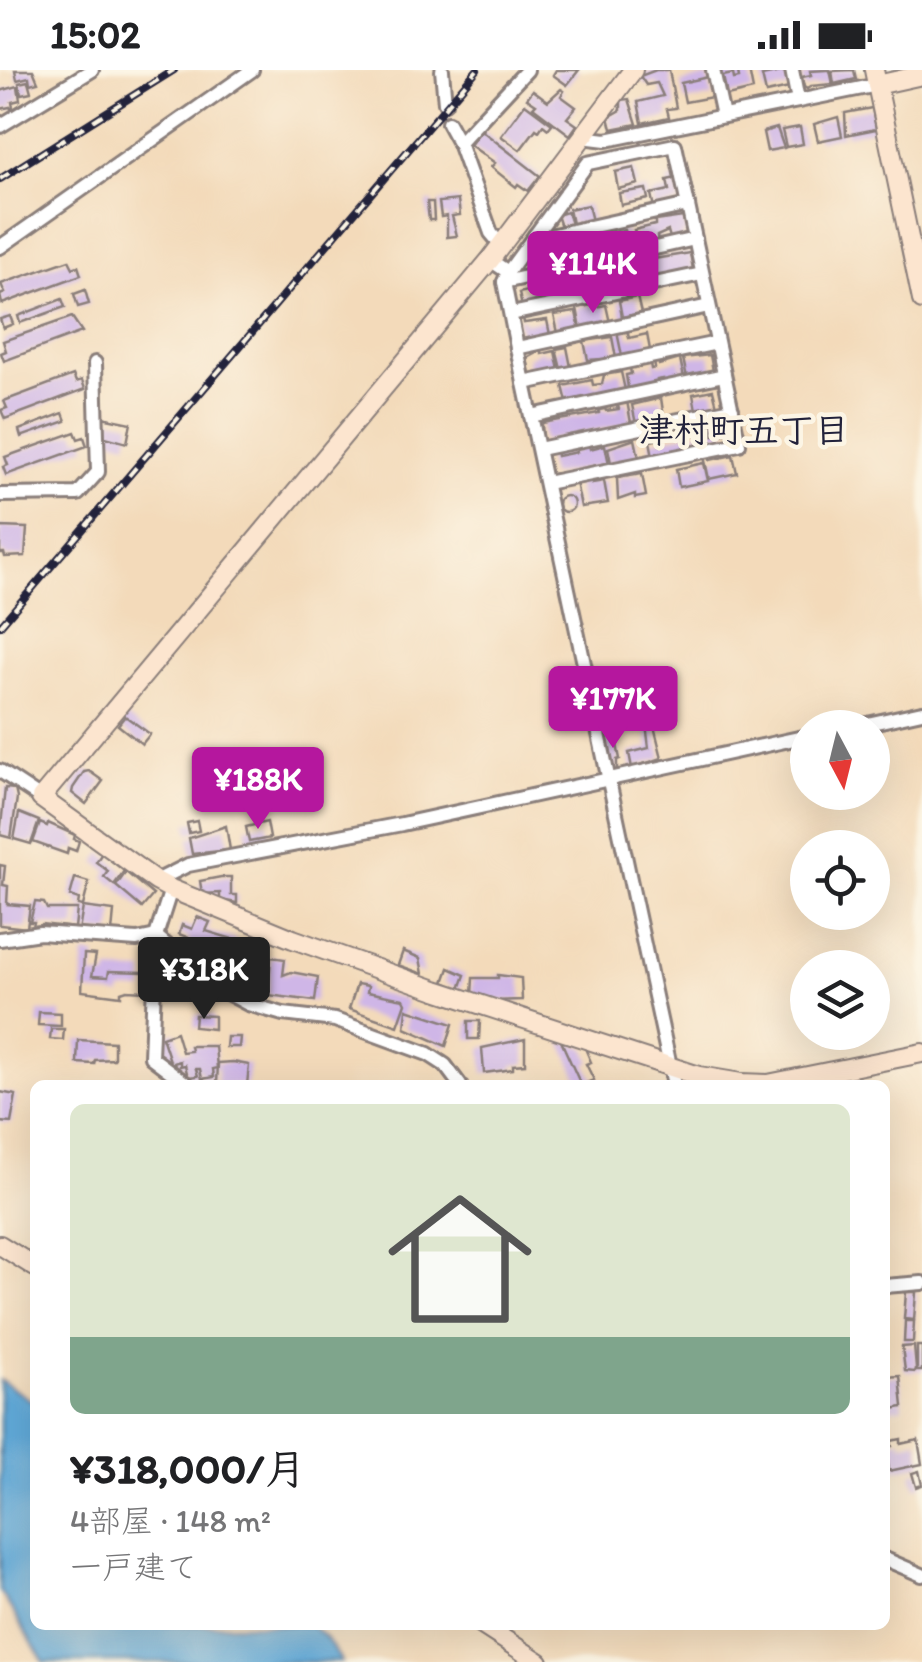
<!DOCTYPE html>
<html lang="ja">
<head>
<meta charset="utf-8">
<style>
  body { margin:0; font-family:Itim,"Klee One",sans-serif; background:#f2f2f2; color:#202124; height:100vh; display:flex; flex-direction:column; font-size:38px; white-space:nowrap }
  * { box-sizing:border-box; margin:0 }
  p { font-size:32px; color:#757577 }
  .icon { flex:none; width:55px; height:55px; fill:none; stroke:currentColor; stroke-width:2; stroke-linecap:round; stroke-linejoin:round }
  .map { position:relative; flex:1; overflow:hidden }
  .details { position:absolute; left:30px; top:1010px; width:860px; height:550px; display:flex; flex-direction:column; background:#fff; border-radius:15px; box-shadow:0 10px 40px #0002 }
  .details>* { flex:none }
  .needle { width:65px; rotate:173deg }
  .tools { position:absolute; left:790px; top:640px; display:grid; gap:20px }
  .tools a { display:grid; place-items:center; width:100px; height:100px; border-radius:50%; background:#fff; box-shadow:0 10px 40px #0002; font-size:50px }
  .price { position:absolute; translate:-50% -85px; padding:0 22px; border-radius:10px; background:#b5179e; color:#fff; font-size:32px; line-height:65px; filter:drop-shadow(0 2px 5px #0008) }
  .price::after { content:''; position:absolute; left:50%; top:60px; width:30px; height:22px; margin-left:-15px; background:inherit; clip-path:polygon(0 0,100% 0,50% 100%) }
  .price.selected { background:#222; color:#fff }
  ul { padding:0; list-style:none }
  li { display:grid; align-content:center; gap:20px; height:530px; padding:0 40px }
  li+li { border-top:2px solid #e0e0e0 }
  li span { display:grid; place-items:center; height:310px; border-radius:15px; color:#555 }
  li>.icon { margin-inline-start:auto }
  span .icon { width:180px; height:180px; fill:#fffc; stroke-width:1 }
  li b { font-size:42px }
  .status { display:flex; justify-content:space-between; align-items:center; height:70px; padding:0 50px; background:#fff; direction:ltr }
  .status svg { height:28px; fill:currentColor }
  .map>svg:first-child { display:block }
  .water { fill:#61a9d8; stroke:#42668a; stroke-width:2.5 }
  .building { fill:#cfb6e7 }
  .lines { fill:none; stroke-linecap:round; stroke-linejoin:round }
  .street-casing { stroke:#8a7e7a; stroke-width:18 }
  .secondary-casing { stroke:#8a7e7a; stroke-width:22 }
  .street { stroke:#fff; stroke-width:12 }
  .secondary { stroke:#fce5cf; stroke-width:18 }
  .rail-casing { stroke:#22223b; stroke-width:8 }
  .rail { stroke:#fcf5e5; stroke-width:4; stroke-dasharray:11; stroke-linecap:butt }
  .labels { text-anchor:middle; stroke-width:9; stroke-linejoin:round; paint-order:stroke }
  .neighbourhood-label { font-size:35px; font-weight:bold; fill:#22223b; stroke:#fcf5e5 }
</style>
</head>
<body>
<div class="status"><b>15:02</b><svg viewBox="0 0 49 12"><path d="M0 12V9h3v3zM5 12V6h3v6zM10 12V3h3v9zM15 12V0h3v12zM26 1h20v11H26zM47 4h2v5h-2z"/></svg></div>
<div class="map">
<svg width="922" height="1592" viewBox="0 0 922 1592">
  <rect width="100%" height="100%" fill="#fcf5e5"/>
  <filter id="ink" filterUnits="userSpaceOnUse"><feTurbulence type="fractalNoise" baseFrequency=".01" numOctaves="2"/><feDisplacementMap in="SourceGraphic" scale="20" xChannelSelector="R" yChannelSelector="G"/><feConvolveMatrix kernelMatrix="1 2 1 2 8 2 1 2 1" color-interpolation-filters="sRGB"/></filter>
  <filter id="wash" filterUnits="userSpaceOnUse"><feTurbulence type="fractalNoise" baseFrequency=".0048" numOctaves="4" result="noise"/><feDisplacementMap in="SourceGraphic" scale="40" xChannelSelector="R" yChannelSelector="G"/><feGaussianBlur stdDeviation="2.25" result="paint"/><feColorMatrix in="noise" values="0 0 0 0 0 0 0 0 0 0 0 0 0 0 0 0 0 1.4 0 .05"/><feComposite in="paint" operator="in"/></filter>
  <g filter="url(#wash)">
    <rect width="100%" height="100%" fill="#f3daba"/>
    <!-- water -->
    <path class="water" d="M 0,1310 L 35,1333 L 35,1555 L 311,1555 L 327,1569 L 342,1592 L 44,1592 L 0,1521 Z"/>
    <g id="blocks">
      <!-- building -->
      <g class="building">
        <path d="M 15,0 L 33,0 L 38,12 L 30,14 L 29,7 L 17,10 Z"/>
        <path d="M 556,0 L 579,0 L 567,15 L 553,5 Z"/>
        <path d="M 656,0 L 669,0 L 676,38 L 667,39 L 669,47 L 642,53 L 638,32 L 663,26 L 657,13 L 646,15 L 640,6 Z"/>
        <path d="M 749,0 L 753,20 L 727,26 L 723,6 L 733,4 L 734,9 L 739,8 L 738,2 Z"/>
        <path d="M 826,0 L 830,0 L 833,14 L 811,16 L 807,19 L 804,17 L 802,7 L 811,5 L 810,1 Z"/>
        <path d="M 854,0 L 856,9 L 834,14 L 832,1 Z"/>
        <path d="M 785,1 L 789,18 L 766,23 L 762,6 Z"/>
        <path d="M 708,7 L 712,27 L 685,32 L 681,13 Z"/>
        <path d="M 28,11 L 31,22 L 21,24 L 19,13 Z"/>
        <path d="M 18,16 L 20,30 L 12,32 L 14,43 L 10,37 L 0,39 L 0,21 Z"/>
        <path d="M 561,19 L 564,21 L 561,26 L 576,37 L 567,48 L 577,55 L 570,65 L 533,37 L 536,34 L 527,28 L 533,20 L 548,31 Z"/>
        <path d="M 629,29 L 637,54 L 612,59 L 609,47 L 621,40 L 621,30 Z"/>
        <path d="M 525,34 L 552,54 L 548,59 L 543,55 L 539,61 L 536,59 L 520,80 L 501,66 Z"/>
        <path d="M 872,38 L 876,59 L 846,65 L 845,43 Z"/>
        <path d="M 838,47 L 842,66 L 818,71 L 814,54 Z"/>
        <path d="M 800,57 L 803,74 L 786,77 L 782,60 Z"/>
        <path d="M 777,58 L 784,78 L 767,81 L 763,62 Z"/>
        <path d="M 481,60 L 540,106 L 528,121 L 518,114 L 516,117 L 491,97 L 495,93 L 470,75 Z"/>
        <path d="M 634,98 L 638,114 L 618,119 L 615,102 Z"/>
        <path d="M 676,108 L 680,133 L 654,138 L 651,124 L 669,120 L 667,110 Z"/>
        <path d="M 646,119 L 648,129 L 621,135 L 619,123 Z"/>
        <path d="M 458,130 L 460,145 L 452,146 L 457,166 L 447,167 L 447,146 L 441,147 L 439,132 Z"/>
        <path d="M 427,132 L 433,132 L 434,150 L 429,150 Z"/>
        <path d="M 588,135 L 592,151 L 572,154 L 569,139 Z"/>
        <path d="M 567,142 L 571,154 L 561,157 L 557,145 Z"/>
        <path d="M 683,147 L 687,163 L 682,164 L 683,168 L 671,171 L 668,161 L 657,166 L 658,172 L 637,177 L 634,160 L 655,155 L 655,151 Z"/>
        <path d="M 625,160 L 629,179 L 606,184 L 602,164 Z"/>
        <path d="M 592,166 L 597,187 L 516,204 L 526,188 L 534,186 L 533,180 L 552,179 L 554,174 Z"/>
        <path d="M 690,183 L 693,199 L 637,212 L 632,189 L 641,187 L 642,191 Z"/>
        <path d="M 69,190 L 73,198 L 78,196 L 81,205 L 2,234 L 0,225 L 5,223 L 1,214 Z"/>
        <path d="M 628,196 L 632,213 L 607,218 L 603,199 Z"/>
        <path d="M 576,202 L 577,207 L 598,203 L 603,220 L 522,237 L 519,223 L 539,218 L 540,225 L 547,224 L 544,210 Z"/>
        <path d="M 85,220 L 89,234 L 78,237 L 74,224 Z"/>
        <path d="M 637,227 L 641,243 L 622,247 L 619,231 Z"/>
        <path d="M 62,229 L 65,237 L 20,253 L 18,246 Z"/>
        <path d="M 595,234 L 596,237 L 606,235 L 610,253 L 581,259 L 577,238 Z"/>
        <path d="M 576,242 L 580,260 L 558,263 L 554,245 Z"/>
        <path d="M 10,246 L 13,254 L 3,258 L 0,249 Z"/>
        <path d="M 72,247 L 82,262 L 4,291 L 1,283 L 6,281 L 3,271 Z"/>
        <path d="M 523,248 L 524,253 L 547,250 L 550,265 L 522,271 L 518,249 Z"/>
        <path d="M 627,260 L 629,268 L 647,264 L 650,280 L 622,286 L 617,262 Z"/>
        <path d="M 612,267 L 616,288 L 588,290 L 584,271 Z"/>
        <path d="M 567,277 L 571,297 L 561,299 L 556,279 Z"/>
        <path d="M 542,280 L 542,284 L 555,281 L 559,300 L 530,306 L 527,288 Z"/>
        <path d="M 710,285 L 713,301 L 687,308 L 683,288 Z"/>
        <path d="M 680,289 L 684,308 L 663,312 L 663,309 L 657,310 L 658,314 L 628,318 L 626,305 L 631,304 L 630,298 L 650,294 L 651,299 L 655,298 L 654,291 L 658,290 L 659,295 Z"/>
        <path d="M 621,302 L 625,320 L 567,332 L 563,316 L 592,310 L 593,315 L 602,314 L 604,305 Z"/>
        <path d="M 73,305 L 76,312 L 82,310 L 85,319 L 5,349 L 1,340 L 7,338 L 4,331 Z"/>
        <path d="M 713,320 L 717,336 L 696,340 L 693,324 Z"/>
        <path d="M 661,328 L 664,348 L 636,354 L 632,335 Z"/>
        <path d="M 627,331 L 631,353 L 543,371 L 542,353 L 599,343 L 599,340 L 605,339 L 606,341 L 619,339 L 617,333 Z"/>
        <path d="M 63,343 L 66,351 L 21,367 L 19,360 Z"/>
        <path d="M 102,347 L 131,353 L 127,373 L 98,365 Z"/>
        <path d="M 723,348 L 726,363 L 714,365 L 711,351 Z"/>
        <path d="M 709,351 L 712,365 L 701,368 L 699,353 Z"/>
        <path d="M 75,362 L 78,369 L 84,367 L 87,376 L 6,405 L 3,397 L 8,395 L 5,387 Z"/>
        <path d="M 697,362 L 700,376 L 653,386 L 650,371 Z"/>
        <path d="M 635,369 L 639,388 L 611,393 L 608,378 Z"/>
        <path d="M 589,374 L 590,379 L 605,375 L 609,394 L 550,405 L 547,383 L 556,381 L 557,386 L 577,382 L 576,376 Z"/>
        <path d="M 709,385 L 710,390 L 733,385 L 737,403 L 709,409 L 704,386 Z"/>
        <path d="M 704,393 L 708,411 L 679,417 L 676,399 Z"/>
        <path d="M 642,404 L 646,426 L 635,428 L 635,424 L 618,430 L 617,408 Z"/>
        <path d="M 591,409 L 592,413 L 604,411 L 608,433 L 581,437 L 576,412 Z"/>
        <circle cx="566" cy="434" r="8"/>
        <path d="M 0,457 L 27,458 L 25,486 L 5,487 L 4,483 L 0,483 Z"/>
        <path d="M 645,639 L 648,653 L 637,655 L 635,641 Z"/>
        <path d="M 125,646 L 150,664 L 142,674 L 118,655 Z"/>
        <path d="M 653,652 L 662,688 L 632,698 L 629,683 L 649,678 L 646,654 Z"/>
        <path d="M 615,665 L 620,689 L 617,690 L 617,702 L 612,699 L 605,667 Z"/>
        <path d="M 89,701 L 103,711 L 86,734 L 72,723 L 73,718 L 84,702 Z"/>
        <path d="M 5,718 L 15,719 L 17,728 L 11,768 L 0,765 Z"/>
        <path d="M 19,743 L 39,751 L 31,774 L 14,769 Z"/>
        <path d="M 197,751 L 199,761 L 189,763 L 187,753 Z"/>
        <path d="M 267,752 L 270,768 L 249,772 L 246,757 Z"/>
        <path d="M 40,753 L 47,756 L 48,753 L 75,765 L 74,769 L 79,771 L 76,781 L 68,778 L 67,784 L 33,772 Z"/>
        <path d="M 226,756 L 230,780 L 192,784 L 189,768 Z"/>
        <path d="M 102,783 L 124,801 L 114,815 L 104,807 L 108,801 L 96,792 Z"/>
        <path d="M 0,795 L 5,796 L 3,815 L 8,816 L 7,834 L 30,836 L 27,858 L 0,855 Z"/>
        <path d="M 126,802 L 153,825 L 142,838 L 116,816 Z"/>
        <path d="M 221,807 L 231,807 L 231,825 L 237,825 L 237,833 L 220,830 L 220,823 L 202,824 L 200,811 Z"/>
        <path d="M 75,808 L 89,812 L 83,836 L 78,835 L 79,829 L 70,826 Z"/>
        <path d="M 35,832 L 44,833 L 47,839 L 77,839 L 75,858 L 42,854 L 41,858 L 33,857 L 34,852 L 30,852 Z"/>
        <path d="M 83,837 L 114,841 L 112,862 L 79,861 Z"/>
        <path d="M 197,847 L 210,852 L 206,861 L 236,870 L 225,896 L 208,889 L 209,887 L 188,872 L 189,868 L 179,864 L 182,855 L 192,859 Z"/>
        <path d="M 403,881 L 420,888 L 423,904 L 398,895 Z"/>
        <path d="M 84,884 L 96,885 L 92,906 L 108,907 L 109,901 L 144,902 L 144,921 L 127,920 L 121,922 L 121,926 L 82,921 Z"/>
        <path d="M 271,887 L 285,889 L 283,905 L 291,902 L 318,907 L 315,931 L 268,925 Z"/>
        <path d="M 449,898 L 465,905 L 460,919 L 444,912 Z"/>
        <path d="M 498,905 L 521,908 L 522,930 L 492,931 L 472,925 L 473,908 L 498,908 Z"/>
        <path d="M 357,914 L 368,916 L 367,922 L 404,929 L 406,933 L 398,956 L 349,939 Z"/>
        <path d="M 407,939 L 453,954 L 446,976 L 405,958 Z"/>
        <path d="M 39,942 L 61,943 L 61,956 L 38,955 Z"/>
        <path d="M 195,945 L 214,946 L 214,959 L 194,957 Z"/>
        <path d="M 468,951 L 480,951 L 479,969 L 468,969 Z"/>
        <path d="M 51,959 L 64,959 L 63,970 L 50,969 Z"/>
        <path d="M 176,962 L 182,982 L 191,981 L 190,976 L 215,976 L 217,998 L 213,999 L 214,1007 L 202,1009 L 200,999 L 196,999 L 198,1006 L 188,1007 L 185,995 L 180,996 L 180,991 L 171,994 L 162,967 Z"/>
        <path d="M 227,967 L 240,967 L 239,977 L 226,977 Z"/>
        <path d="M 525,969 L 525,994 L 513,995 L 513,999 L 484,1003 L 482,978 Z"/>
        <path d="M 78,970 L 114,972 L 114,989 L 95,990 L 94,994 L 77,993 Z"/>
        <path d="M 561,971 L 585,978 L 591,992 L 586,994 L 594,1010 L 581,1015 Z"/>
        <path d="M 233,992 L 249,995 L 247,1015 L 217,1014 L 218,993 Z"/>
        <path d="M 0,1022 L 16,1025 L 11,1053 L 0,1052 Z"/>
        <path d="M 906,1222 L 916,1222 L 914,1250 L 904,1249 Z"/>
        <path d="M 905,1251 L 914,1251 L 913,1272 L 904,1272 Z"/>
        <path d="M 914,1276 L 916,1299 L 915,1302 L 905,1301 L 902,1277 Z"/>
        <rect x="917" y="1276" width="5" height="25"/>
        <path d="M 900,1306 L 903,1337 L 887,1340 L 885,1307 Z"/>
        <path d="M 901,1369 L 901,1374 L 918,1370 L 922,1394 L 889,1401 L 888,1392 L 885,1393 L 885,1378 L 892,1376 L 891,1371 Z"/>
        <path d="M 919,1401 L 922,1415 L 916,1417 L 912,1403 Z"/>
      </g>
    </g>
  </g>
  <g filter="url(#ink)">
    <use href="#blocks" fill-opacity="0" stroke="#8a7e7a" stroke-width="2.5"/>
    <g class="lines">
      <defs>
        <g id="street">
          <path d="M 442,0 L 445,33"/>
          <path d="M 713,0 L 723,46"/>
          <path d="M 792,0 L 798,31"/>
          <path d="M 448,53 L 459,73"/>
          <path d="M 0,56 L 92,0"/>
          <path d="M 582,67 L 606,70 L 877,15"/>
          <path d="M 535,165 L 545,167 L 688,135"/>
          <path d="M 501,175 L 491,163 L 459,73 L 527,0"/>
          <path d="M 0,177 L 252,0"/>
          <path d="M 490,190 L 508,202 L 504,212 L 524,313 L 674,1015"/>
          <path d="M 508,202 L 588,93 L 675,75 L 739,374 L 546,413"/>
          <path d="M 504,212 L 695,169"/>
          <path d="M 511,244 L 702,204"/>
          <path d="M 517,278 L 709,236"/>
          <path d="M 524,313 L 717,273"/>
          <path d="M 531,346 L 724,305"/>
          <path d="M 539,379 L 732,339"/>
          <path d="M 0,425 L 78,424 L 98,402 L 95,293"/>
          <path d="M 849,658 L 922,642"/>
          <path d="M 0,701 L 41,728"/>
          <path d="M 156,811 L 188,795 L 402,754 L 808,666"/>
          <path d="M 171,819 L 156,866 L 151,987 L 188,1015"/>
          <path d="M 0,869 L 40,863 L 137,870 L 156,866 L 216,917 L 248,934 L 283,944 L 335,950 L 428,984 L 445,995 L 460,1015"/>
          <path d="M 885,1216 L 922,1213"/>
          <path d="M 885,1489 L 922,1505"/>
        </g>
        <g id="secondary">
          <path d="M 633,0 L 490,190 L 41,728 L 156,811 L 171,819 L 293,869 L 436,920 L 699,1006 L 741,1013 L 768,1014 L 922,983"/>
          <path d="M 874,0 L 922,230"/>
          <path d="M 877,15 L 922,5"/>
          <path d="M 0,1175 L 35,1197"/>
          <path d="M 482,1555 L 539,1592"/>
        </g>
      </defs>
      <!-- street casing -->
      <use href="#street" class="street-casing"/>
      <!-- secondary casing -->
      <use href="#secondary" class="secondary-casing"/>
      <!-- street -->
      <use href="#street" class="street"/>
      <!-- secondary -->
      <use href="#secondary" class="secondary"/>
      <defs>
        <g id="rail">
          <path d="M 0,109 L 174,0"/>
          <path d="M 0,556 L 477,0"/>
        </g>
      </defs>
      <!-- rail casing -->
      <use href="#rail" class="rail-casing"/>
      <!-- rail -->
      <use href="#rail" class="rail"/>
    </g>
  </g>
  <g class="labels">
    <!-- neighbourhood labels -->
    <g class="neighbourhood-label">
      <text x="744" y="372">津村町五丁目</text>
    </g>
  </g>
</svg>
<div class="tools">
<a><svg class="needle" viewBox="-14 -14 28 28"><path d="M0-13l5 13h-10z" fill="#e53935"/><path d="M0 13l5-13h-10z" fill="#757577"/></svg></a>
<a><svg class="icon" aria-label="locate" viewBox="0 0 24 24"><circle cx="12" cy="12" r="6"/><path d="M12 2v4M12 18v4M2 12h4M18 12h4"/></svg></a>
<a><svg class="icon" aria-label="layers" viewBox="0 0 24 24"><path d="M12 4l9 5-9 5-9-5zM3 14l9 5 9-5"/></svg></a>
</div>
<b class="price" style="left:593px;top:246px">¥114K</b>
<b class="price" style="left:613px;top:681px">¥177K</b>
<b class="price" style="left:258px;top:762px">¥188K</b>
<b class="price selected" style="left:204px;top:952px">¥318K</b>
<section class="details">
<ul>
<li><span style="background:linear-gradient(#dfe7d0 75%,#7fa58c 0)"><svg class="icon" aria-label="home" viewBox="0 0 24 24"><path d="M3 11l9-7 9 7M6 9v11h12V9"/></svg></span><div><b>¥318,000/月</b><p>4部屋 · 148 m²</p><p>一戸建て</p></div></li>
</ul>
</section>
</div>
</body>
</html>
